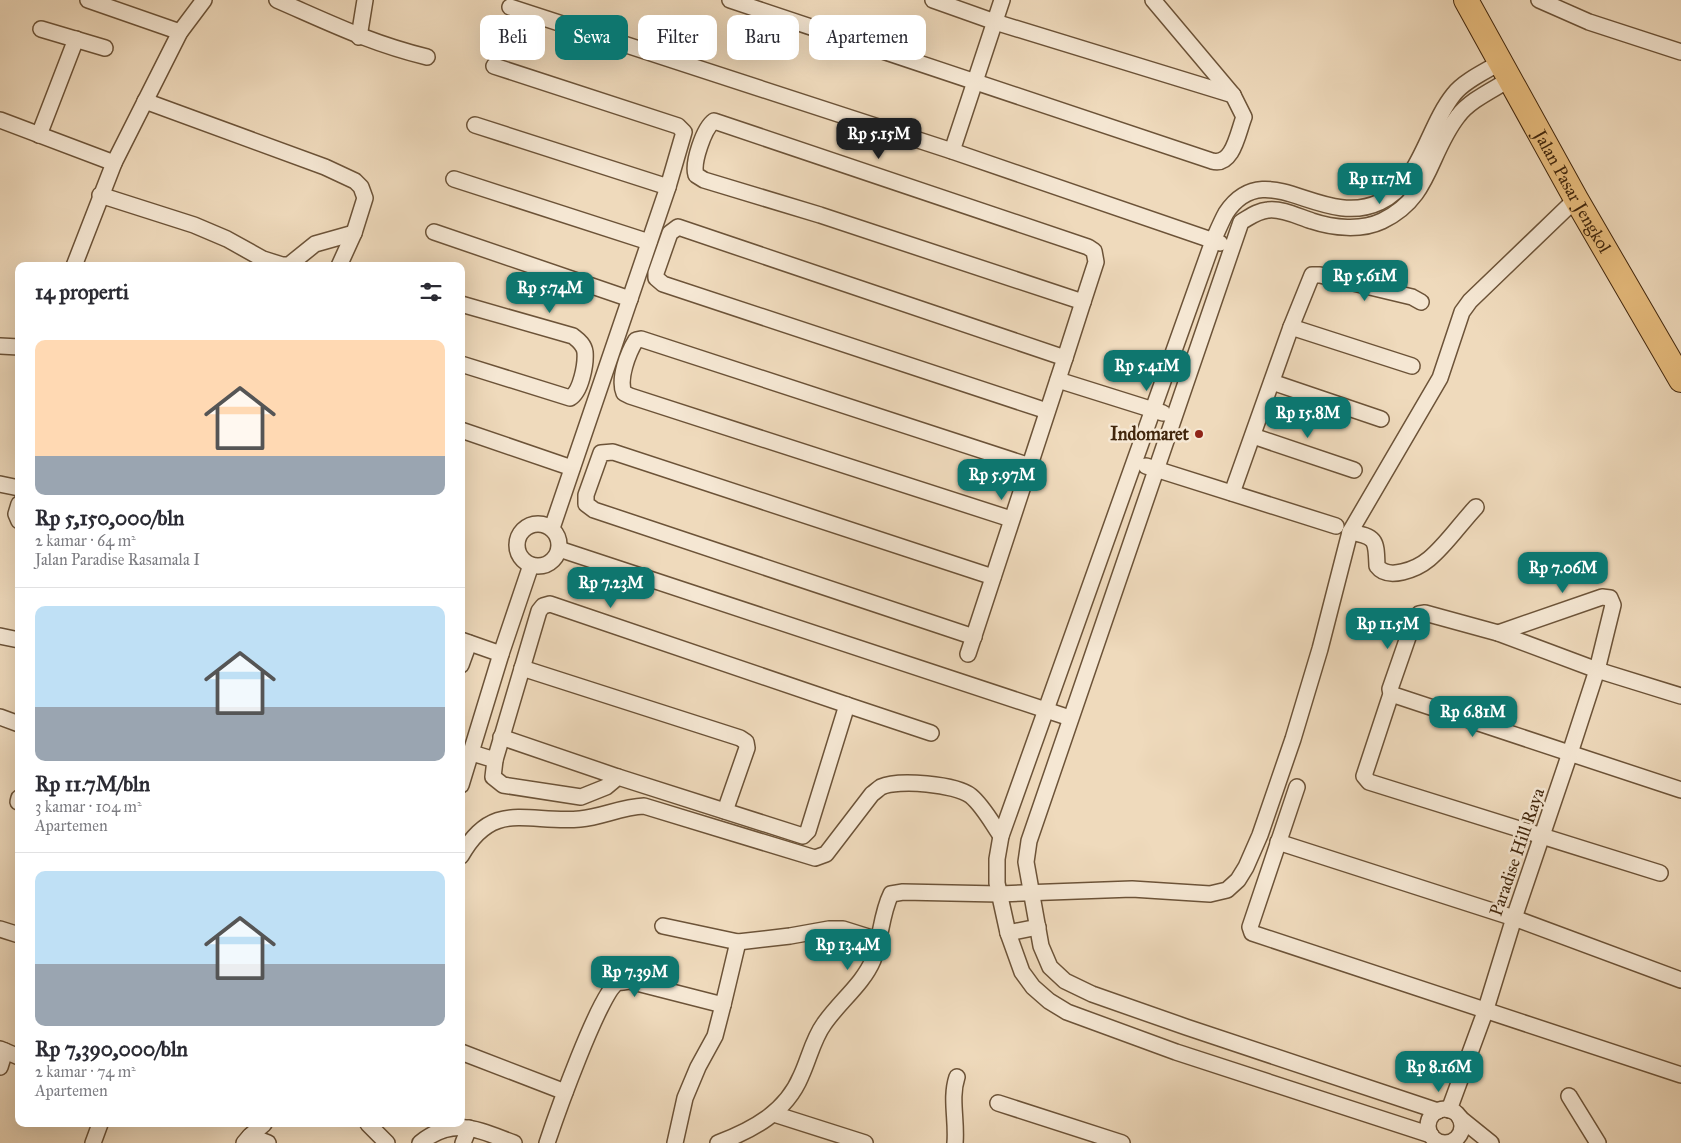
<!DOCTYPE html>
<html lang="id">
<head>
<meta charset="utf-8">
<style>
  body { margin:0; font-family:"IM FELL Great Primer",serif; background:#f7f7f7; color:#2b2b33; height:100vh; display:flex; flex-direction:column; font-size:19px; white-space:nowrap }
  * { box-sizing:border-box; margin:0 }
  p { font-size:16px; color:#7c7c81 }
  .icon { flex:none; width:28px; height:28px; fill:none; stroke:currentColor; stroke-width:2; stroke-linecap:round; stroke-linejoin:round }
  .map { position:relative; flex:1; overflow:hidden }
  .side { position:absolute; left:15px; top:262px; width:450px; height:865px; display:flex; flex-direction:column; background:#fff; border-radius:10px; box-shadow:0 5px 20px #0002 }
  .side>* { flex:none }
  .top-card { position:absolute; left:480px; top:15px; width:475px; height:45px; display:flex; gap:10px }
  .price { position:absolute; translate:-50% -42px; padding:0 11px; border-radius:10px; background:#0f766e; color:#fff; font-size:16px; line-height:32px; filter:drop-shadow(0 1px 2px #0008) }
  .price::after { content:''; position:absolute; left:50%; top:30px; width:15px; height:11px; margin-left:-8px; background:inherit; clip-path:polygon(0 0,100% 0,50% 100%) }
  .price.active { background:#222; color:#fff }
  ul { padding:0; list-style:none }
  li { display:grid; align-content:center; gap:10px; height:265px; padding:0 20px }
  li+li { border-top:1px solid #e1e1e2 }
  li span { display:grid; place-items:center; height:155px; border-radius:10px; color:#555 }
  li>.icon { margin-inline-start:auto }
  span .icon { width:90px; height:90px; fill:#fffc; stroke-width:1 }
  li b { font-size:21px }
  h2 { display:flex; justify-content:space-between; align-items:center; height:60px; padding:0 20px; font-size:21px }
  .chip { padding:0 18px; border-radius:10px; background:#fff; box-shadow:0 5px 20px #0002; font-size:18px; line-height:45px }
  .chip.active { background:#0f766e; color:#fff }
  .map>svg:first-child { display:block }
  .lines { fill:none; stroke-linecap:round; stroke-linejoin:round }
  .street-casing { stroke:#6c5338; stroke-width:18 }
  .primary-casing { stroke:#41260c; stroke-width:26 }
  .street { stroke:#f5e7d3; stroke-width:15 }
  .primary { stroke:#e8bd7e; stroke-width:24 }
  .poi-dot { fill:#8f2418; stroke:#f5e7d3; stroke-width:2 }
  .labels { text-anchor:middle; stroke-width:5; stroke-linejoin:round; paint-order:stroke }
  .street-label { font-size:18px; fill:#41260c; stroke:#f5e7d3 }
  .poi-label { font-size:18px; font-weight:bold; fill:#41260c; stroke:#f5e7d3; text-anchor:end }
</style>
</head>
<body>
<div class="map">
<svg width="1681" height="1143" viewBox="0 0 1681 1143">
  <rect width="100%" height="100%" fill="#efdabc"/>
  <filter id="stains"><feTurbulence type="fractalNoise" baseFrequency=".004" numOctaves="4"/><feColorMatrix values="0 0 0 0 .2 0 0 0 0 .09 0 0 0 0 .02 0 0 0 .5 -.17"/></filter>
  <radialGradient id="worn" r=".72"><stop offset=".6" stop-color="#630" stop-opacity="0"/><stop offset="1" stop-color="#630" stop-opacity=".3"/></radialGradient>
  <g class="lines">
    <defs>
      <g id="street">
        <path d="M 88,0 L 180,32"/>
        <path d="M 277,0 C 330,23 370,43 427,57"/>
        <path d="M 730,0 L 1212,161 C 1233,167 1238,132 1244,117 L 1233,95 L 1153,0"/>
        <path d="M 933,0 L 995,22 L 1233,95"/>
        <path d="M 1539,0 L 1589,22 L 1681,52"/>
        <path d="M 510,7 L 952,151 L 1220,243"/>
        <path d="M 41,29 L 105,48"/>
        <path d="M 359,37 L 365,0"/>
        <path d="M 494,66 L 678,126 L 684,132 L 668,187 L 552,528"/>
        <path d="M 145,101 L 325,167 L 355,181 L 361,187 L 365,198 L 354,233 L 339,266"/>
        <path d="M 0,120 L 114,163"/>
        <path d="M 714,121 L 1088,247 L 1094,251 L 1096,262 L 1083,302 L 820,215 L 704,180 L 696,175 C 692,163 704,128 714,121 Z"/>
        <path d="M 475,125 L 668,187"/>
        <path d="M 39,135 L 76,39"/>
        <path d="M 952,151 L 1002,0"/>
        <path d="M 454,179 L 649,242"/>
        <path d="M 100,195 L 194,225 L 227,239 L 263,259 L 282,265 L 289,265 L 315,244 L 354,233"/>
        <path d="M 434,232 L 630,299"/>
        <path d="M 74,266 L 114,163 L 180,32 L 204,0"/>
        <path d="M 461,304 L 573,336 C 578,340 584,344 585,352 C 586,364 581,392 570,398 L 461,364"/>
        <path d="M 1291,327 L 1412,366"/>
        <path d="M 0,346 L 19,347"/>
        <path d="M 1058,380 L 1163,413"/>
        <path d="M 1272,382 L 1381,419"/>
        <path d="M 1047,411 L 663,284 L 656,278 L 656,273 L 670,233 L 678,227 L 1065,358 L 1083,302"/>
        <path d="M 461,430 L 572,468"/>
        <path d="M 1253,436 L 1354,470"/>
        <path d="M 1146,466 L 1336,526"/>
        <path d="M 0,484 L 19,488"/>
        <path d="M 1232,493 L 1291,327 L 1312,275 L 1320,275 L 1412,297 L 1421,302"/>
        <path d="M 19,504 L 16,514 L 19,521"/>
        <path d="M 1011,519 L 630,396 L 624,393 C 618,379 628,353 636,340 L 641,339 L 1030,466"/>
        <circle cx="538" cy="545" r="21"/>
        <path d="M 1350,532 C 1377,537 1376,540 1377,566 C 1388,581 1417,569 1429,559 C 1446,545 1460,524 1476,507"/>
        <path d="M 559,549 L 1070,718"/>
        <path d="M 0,636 L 19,640"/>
        <path d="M 974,637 L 594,510 L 586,504 L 586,495 L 601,453 L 613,452 L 993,577"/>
        <path d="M 461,640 L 501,654"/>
        <path d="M 968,654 L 1065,358"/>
        <path d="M 461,665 L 469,643"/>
        <path d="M 522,668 L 740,738 L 746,742 L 747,748 L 725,811"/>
        <path d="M 1391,694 L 1681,790"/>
        <path d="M 0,717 L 19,724"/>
        <path d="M 501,737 L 618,777"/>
        <path d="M 472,753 L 495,760 L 493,777 L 503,785 L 581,797 L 606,787 L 618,777 L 803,836 L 808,831 L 847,705 L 931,733"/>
        <path d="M 495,760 L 539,611 L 543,606 L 550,604 L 847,705"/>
        <path d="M 461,785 L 501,654 L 531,565"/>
        <path d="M 1297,787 L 1250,927 L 1252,933 L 1681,1075"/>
        <path d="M 18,802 L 19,798"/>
        <path d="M 1278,842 L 1514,918 L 1681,980"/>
        <path d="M 461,856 C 493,798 529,824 580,819 C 602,817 621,807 644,806 L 815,858 L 826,854 L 872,794 C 875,792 878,789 881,787 C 898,779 956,784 971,796 C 983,806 992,823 1001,836"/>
        <path d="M 1660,873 L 1369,782 L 1364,776 L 1391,694 L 1390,689 L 1414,620 L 1419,614 L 1425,613 L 1498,633 L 1597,670 L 1681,696"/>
        <path d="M 663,926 L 738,942 L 790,936 L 829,929 L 843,929 L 878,940"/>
        <path d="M 0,929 L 19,935"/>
        <path d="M 1008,933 L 1038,927"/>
        <path d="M 0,1049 L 19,1057"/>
        <path d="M 461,1052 L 565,1092"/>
        <path d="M 0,1067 L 5,1051"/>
        <path d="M 1569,1096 L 1598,1143"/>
        <path d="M 998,1103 L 1122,1143"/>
        <circle cx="1445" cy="1126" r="17"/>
        <path d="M 1449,1110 L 1485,1012 L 1514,918 L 1570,753 L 1597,670 L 1613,605 L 1610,598 L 1602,597 L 1498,633"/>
        <path d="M 1438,1111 L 1186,1027 L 1092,994 L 1065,981 L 1050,967 L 1041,946 L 1026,862 L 1029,841 L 1241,222 C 1250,217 1257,211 1268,210 C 1282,208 1299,217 1312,221 C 1333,228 1361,231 1382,221 C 1431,198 1428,154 1458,116 C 1470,100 1493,90 1510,79"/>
        <path d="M 774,1114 L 865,1143"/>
        <path d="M 1460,1118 L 1491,1143"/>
        <path d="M 368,1124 L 387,1143"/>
        <path d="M 1431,1135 L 1176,1052 L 1067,1012 L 1049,1001 L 1033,987 L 1022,972 L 1008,933 L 997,883 L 997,859 L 1001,836 L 1213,241 C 1217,232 1221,222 1226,213 C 1266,153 1321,230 1380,202 C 1421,182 1427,127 1454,94 C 1464,81 1486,71 1501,62"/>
        <path d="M 250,1136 L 264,1124"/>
        <path d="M 93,1143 L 100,1124"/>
        <path d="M 244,1143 L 250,1136 L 268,1143"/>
        <path d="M 420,1143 C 454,1116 478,1130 514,1143"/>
        <path d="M 463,1143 L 469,1128"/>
        <path d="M 547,1143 C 555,1119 600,992 617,983 C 620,982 626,982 629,981 L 723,1005 L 738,942"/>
        <path d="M 675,1143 L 685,1098 L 698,1067 L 715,1036 L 723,1005"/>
        <path d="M 718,1143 C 753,1130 786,1112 801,1076 C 809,1059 813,1039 824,1024 C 839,1002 863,984 873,960 C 881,939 881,914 891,894 L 903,892 L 999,894 L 1132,889 L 1210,894 L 1227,890 L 1238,880 L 1246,867 L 1260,835 L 1293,739 L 1320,649 L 1350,532 L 1440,378 L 1462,312 L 1470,301 L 1576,199"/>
        <path d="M 955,1143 C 957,1120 950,1098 957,1077"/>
      </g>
      <g id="primary">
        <path id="s1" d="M 1466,0 L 1576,199 L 1681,380"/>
      </g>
    </defs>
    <!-- street casing -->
    <use href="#street" class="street-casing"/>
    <!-- primary casing -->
    <use href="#primary" class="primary-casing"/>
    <!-- street -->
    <use href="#street" class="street"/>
    <!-- primary -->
    <use href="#primary" class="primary"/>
  </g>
  <!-- markers -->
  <circle class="poi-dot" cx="1199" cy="434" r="5"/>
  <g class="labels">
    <!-- street labels -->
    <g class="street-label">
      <text dy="6" stroke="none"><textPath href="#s1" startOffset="219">Jalan Pasar Jengkol</textPath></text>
      <text transform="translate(1517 852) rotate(-71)" y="6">Paradise Hill Raya</text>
    </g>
    <!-- poi labels -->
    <g class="poi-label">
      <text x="1189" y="440">Indomaret</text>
    </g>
  </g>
  <rect width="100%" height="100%" filter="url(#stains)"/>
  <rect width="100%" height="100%" fill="url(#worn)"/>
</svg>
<b class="price active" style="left:879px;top:160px">Rp 5.15M</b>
<b class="price" style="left:1380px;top:205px">Rp 11.7M</b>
<b class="price" style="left:1365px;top:302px">Rp 5.61M</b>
<b class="price" style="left:550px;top:314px">Rp 5.74M</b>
<b class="price" style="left:1147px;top:392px">Rp 5.41M</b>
<b class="price" style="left:1308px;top:439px">Rp 15.8M</b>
<b class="price" style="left:1002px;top:501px">Rp 5.97M</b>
<b class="price" style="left:1563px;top:594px">Rp 7.06M</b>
<b class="price" style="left:611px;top:609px">Rp 7.23M</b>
<b class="price" style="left:1388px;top:650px">Rp 11.5M</b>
<b class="price" style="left:1473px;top:738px">Rp 6.81M</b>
<b class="price" style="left:848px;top:971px">Rp 13.4M</b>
<b class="price" style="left:635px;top:998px">Rp 7.39M</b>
<b class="price" style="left:1439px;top:1093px">Rp 8.16M</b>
<div class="top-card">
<a class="chip">Beli</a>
<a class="chip active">Sewa</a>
<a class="chip">Filter</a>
<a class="chip">Baru</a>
<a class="chip">Apartemen</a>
</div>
<section class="side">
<h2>14 properti<svg class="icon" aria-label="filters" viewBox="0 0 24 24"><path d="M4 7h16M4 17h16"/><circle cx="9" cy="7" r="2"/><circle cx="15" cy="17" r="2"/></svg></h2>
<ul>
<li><span style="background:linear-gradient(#ffd9b3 75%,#9aa5b1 0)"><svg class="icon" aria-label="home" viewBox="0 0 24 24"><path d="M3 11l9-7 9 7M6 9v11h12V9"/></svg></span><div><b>Rp 5,150,000/bln</b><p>2 kamar · 64 m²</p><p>Jalan Paradise Rasamala I</p></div></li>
<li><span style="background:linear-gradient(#bfe0f5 65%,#9aa5b1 0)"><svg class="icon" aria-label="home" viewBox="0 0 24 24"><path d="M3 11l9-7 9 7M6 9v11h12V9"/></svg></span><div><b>Rp 11.7M/bln</b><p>3 kamar · 104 m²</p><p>Apartemen</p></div></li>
<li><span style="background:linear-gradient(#bfe0f5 60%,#9aa5b1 0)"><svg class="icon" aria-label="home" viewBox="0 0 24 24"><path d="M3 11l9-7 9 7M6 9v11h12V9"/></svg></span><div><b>Rp 7,390,000/bln</b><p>2 kamar · 74 m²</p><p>Apartemen</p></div></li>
</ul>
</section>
</div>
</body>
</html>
